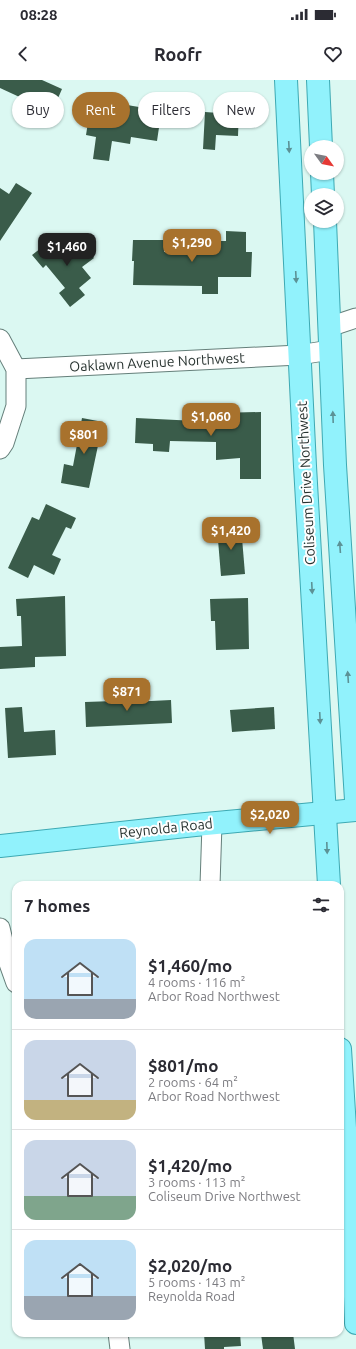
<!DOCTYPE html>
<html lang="en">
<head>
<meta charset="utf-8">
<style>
  body { margin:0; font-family:Ubuntu,sans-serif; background:#f7f7f7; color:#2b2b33; height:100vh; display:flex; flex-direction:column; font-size:15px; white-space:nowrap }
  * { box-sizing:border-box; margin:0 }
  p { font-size:13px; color:#7c7c81 }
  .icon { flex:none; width:22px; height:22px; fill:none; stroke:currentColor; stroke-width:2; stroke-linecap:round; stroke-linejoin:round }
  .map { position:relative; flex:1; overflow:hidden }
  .drawer { position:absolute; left:12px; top:801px; width:332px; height:456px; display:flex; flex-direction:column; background:#fff; border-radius:12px; box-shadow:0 1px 3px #0004 }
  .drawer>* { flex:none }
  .guide { position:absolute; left:12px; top:12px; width:332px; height:36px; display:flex; gap:8px }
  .needle { width:26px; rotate:123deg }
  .fabs { position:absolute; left:304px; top:60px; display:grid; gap:8px }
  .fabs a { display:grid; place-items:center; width:40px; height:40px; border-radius:50%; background:#fff; box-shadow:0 1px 3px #0004; font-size:20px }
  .price { position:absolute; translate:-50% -34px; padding:0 9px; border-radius:8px; background:#a8722d; color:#fff; font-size:13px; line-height:26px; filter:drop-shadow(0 1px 2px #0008) }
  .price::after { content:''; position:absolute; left:50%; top:24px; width:12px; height:9px; margin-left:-6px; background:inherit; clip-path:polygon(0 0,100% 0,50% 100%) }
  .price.selected { background:#222; color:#fff }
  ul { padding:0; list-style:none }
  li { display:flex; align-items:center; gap:12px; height:100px; padding:0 12px }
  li+li { border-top:1px solid #e1e1e2 }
  li span { display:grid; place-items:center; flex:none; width:112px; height:80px; border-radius:12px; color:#555 }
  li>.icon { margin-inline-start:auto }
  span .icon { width:48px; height:48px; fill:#fffc; stroke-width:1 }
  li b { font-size:17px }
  h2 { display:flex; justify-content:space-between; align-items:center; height:48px; padding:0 12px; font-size:17px }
  .pill { padding:0 14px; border-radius:18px; background:#fff; box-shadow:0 1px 3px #0004; font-size:14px; line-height:36px }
  .pill.selected { background:#a8722d; color:#fff }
  .status { display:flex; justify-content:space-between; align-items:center; height:28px; padding:0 20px; background:#fff; direction:ltr }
  .status svg { height:11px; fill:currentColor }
  header { display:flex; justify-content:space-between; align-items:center; height:52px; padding:0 12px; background:#fff; font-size:18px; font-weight:600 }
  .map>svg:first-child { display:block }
  .building { fill:#3a5c4a }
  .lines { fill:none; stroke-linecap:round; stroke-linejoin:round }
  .minor-casing { stroke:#657f7a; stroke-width:21 }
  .major-casing { stroke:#3da9b3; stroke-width:24 }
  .minor { stroke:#fff; stroke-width:19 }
  .major { stroke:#91f2fc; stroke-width:22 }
  .oneway { fill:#5c9296 }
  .labels { text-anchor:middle; stroke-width:4; stroke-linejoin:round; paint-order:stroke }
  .street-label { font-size:14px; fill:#283330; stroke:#fefefe }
</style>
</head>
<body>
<div class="status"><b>08:28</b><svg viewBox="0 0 49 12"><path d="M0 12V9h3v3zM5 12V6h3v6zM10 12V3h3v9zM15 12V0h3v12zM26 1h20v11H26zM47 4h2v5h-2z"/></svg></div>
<header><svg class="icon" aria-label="back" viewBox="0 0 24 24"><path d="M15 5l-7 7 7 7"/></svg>Roofr<svg class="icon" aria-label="heart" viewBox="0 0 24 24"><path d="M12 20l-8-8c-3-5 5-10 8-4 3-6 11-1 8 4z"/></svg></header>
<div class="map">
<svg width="356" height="1269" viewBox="0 0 356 1269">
  <rect width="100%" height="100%" fill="#dbf8f2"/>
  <!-- building -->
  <g class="building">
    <path d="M 0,0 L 42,0 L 62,9 L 52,32 L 0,8 Z"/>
    <path d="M 121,24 L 151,29 L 150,32 L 161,34 L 157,61 L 131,57 L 130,64 L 112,61 L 109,81 L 93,79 L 96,57 L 86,55 L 90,30 L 120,35 Z"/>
    <path d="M 219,28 L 239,29 L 238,56 L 216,55 L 215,70 L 203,69 L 205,32 L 219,33 Z"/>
    <path d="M 16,103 L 32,113 L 0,161 L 0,108 L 9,114 Z"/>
    <path d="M 226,151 L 246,152 L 246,172 L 252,172 L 251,197 L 218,197 L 218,214 L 202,214 L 202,206 L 133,205 L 134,181 L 132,181 L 133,160 L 164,160 L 164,172 L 203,173 L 203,161 L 226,161 Z"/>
    <path d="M 54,158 L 64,170 L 78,159 L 94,178 L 82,187 L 91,198 L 79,208 L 85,215 L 70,227 L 59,213 L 65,208 L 46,185 L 43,188 L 32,175 Z"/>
    <path d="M 261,332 L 261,399 L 240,399 L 240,378 L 216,380 L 216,362 L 170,361 L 169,372 L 153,371 L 153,364 L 135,363 L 136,338 L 217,342 L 217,333 Z"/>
    <path d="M 82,338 L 103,342 L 89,408 L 61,403 L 64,384 L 73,386 Z"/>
    <path d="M 46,424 L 76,438 L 71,449 L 66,447 L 52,475 L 61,479 L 54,495 L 34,485 L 28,498 L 8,488 L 32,437 L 39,440 Z"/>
    <path d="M 241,446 L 245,494 L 221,496 L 217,448 Z"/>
    <path d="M 65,516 L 66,576 L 35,577 L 35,587 L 0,589 L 0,567 L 22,566 L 21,536 L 17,536 L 16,519 Z"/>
    <path d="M 248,518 L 249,569 L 216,570 L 215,541 L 211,541 L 210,519 Z"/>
    <path d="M 130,612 L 131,622 L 171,620 L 172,643 L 86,647 L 85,622 L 114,621 L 113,613 Z"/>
    <path d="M 22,627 L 24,652 L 55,650 L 56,675 L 8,678 L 5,628 Z"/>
    <path d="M 274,627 L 275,649 L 232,652 L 230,630 Z"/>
    <path d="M 204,1253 L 240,1253 L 241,1266 L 224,1267 L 224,1269 L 205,1269 Z"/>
    <path d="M 268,1253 L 293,1253 L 295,1269 L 263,1269 L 261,1254 Z"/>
  </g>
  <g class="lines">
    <defs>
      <g id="minor">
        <path d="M 329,247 L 356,238"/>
        <path d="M 0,259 L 16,289 L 16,326 L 4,363 L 0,369"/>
        <path d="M 16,289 L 299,275 L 330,270"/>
        <path d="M 210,805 L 212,744"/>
        <path d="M 0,848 L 7,878 L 16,903"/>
        <path d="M 118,1253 L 120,1269"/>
      </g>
      <g id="major">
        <path d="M 286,0 L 305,386 L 329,805"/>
        <path d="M 318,0 L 321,67"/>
        <path d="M 322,93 L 323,115"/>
        <path d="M 325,141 L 335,385 L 356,720"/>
        <path d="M 0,766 L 195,745 L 356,730"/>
        <path d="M 340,969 L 354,1190 L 356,1243"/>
      </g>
    </defs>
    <!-- minor casing -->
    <use href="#minor" class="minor-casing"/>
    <!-- major casing -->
    <use href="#major" class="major-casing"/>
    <!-- minor -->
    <use href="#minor" class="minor"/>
    <!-- major -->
    <use href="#major" class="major"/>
  </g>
  <!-- one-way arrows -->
  <defs><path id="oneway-solid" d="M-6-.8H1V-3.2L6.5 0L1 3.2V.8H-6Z"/></defs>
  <g class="oneway">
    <use href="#oneway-solid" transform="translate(289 67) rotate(87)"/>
    <use href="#oneway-solid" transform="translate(296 197) rotate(87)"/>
    <use href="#oneway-solid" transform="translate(333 337) rotate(-92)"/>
    <use href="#oneway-solid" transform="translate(340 467) rotate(-94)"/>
    <use href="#oneway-solid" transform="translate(312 508) rotate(87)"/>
    <use href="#oneway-solid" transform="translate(348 597) rotate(-94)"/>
    <use href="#oneway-solid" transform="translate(320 638) rotate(87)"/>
    <use href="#oneway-solid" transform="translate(327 768) rotate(88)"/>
  </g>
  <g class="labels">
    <!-- street labels -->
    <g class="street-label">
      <text transform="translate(157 282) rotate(-3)" y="5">Oaklawn Avenue Northwest</text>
      <text transform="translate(306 403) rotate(-93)" y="5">Coliseum Drive Northwest</text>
      <text transform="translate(166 748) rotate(-6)" y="5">Reynolda Road</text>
    </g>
  </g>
</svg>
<div class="fabs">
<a><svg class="needle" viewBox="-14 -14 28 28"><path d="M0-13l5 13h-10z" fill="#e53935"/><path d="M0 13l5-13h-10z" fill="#7c7c81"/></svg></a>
<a><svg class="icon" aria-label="layers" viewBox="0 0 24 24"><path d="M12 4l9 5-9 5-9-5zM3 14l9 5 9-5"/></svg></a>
</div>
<b class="price" style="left:192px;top:183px">$1,290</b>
<b class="price selected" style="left:67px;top:187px">$1,460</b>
<b class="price" style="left:211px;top:357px">$1,060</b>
<b class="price" style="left:84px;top:375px">$801</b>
<b class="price" style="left:231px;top:471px">$1,420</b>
<b class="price" style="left:127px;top:632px">$871</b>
<b class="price" style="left:270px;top:755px">$2,020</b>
<div class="guide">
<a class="pill">Buy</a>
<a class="pill selected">Rent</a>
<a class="pill">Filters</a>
<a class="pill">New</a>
</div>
<section class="drawer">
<h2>7 homes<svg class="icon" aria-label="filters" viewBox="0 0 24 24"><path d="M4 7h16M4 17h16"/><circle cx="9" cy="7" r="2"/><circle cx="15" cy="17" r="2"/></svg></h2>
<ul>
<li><span style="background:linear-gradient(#bfe0f5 75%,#9aa5b1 0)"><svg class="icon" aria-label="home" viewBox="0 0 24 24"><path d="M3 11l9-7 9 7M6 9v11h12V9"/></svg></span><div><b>$1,460/mo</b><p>4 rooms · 116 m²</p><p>Arbor Road Northwest</p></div></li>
<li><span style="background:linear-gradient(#c9d6e8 75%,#c2b280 0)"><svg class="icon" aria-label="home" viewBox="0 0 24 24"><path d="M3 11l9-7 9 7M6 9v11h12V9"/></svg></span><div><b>$801/mo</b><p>2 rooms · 64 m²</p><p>Arbor Road Northwest</p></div></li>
<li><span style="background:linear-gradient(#c9d6e8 70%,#7fa58c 0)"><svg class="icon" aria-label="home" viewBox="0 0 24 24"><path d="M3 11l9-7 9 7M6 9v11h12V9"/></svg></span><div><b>$1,420/mo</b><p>3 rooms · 113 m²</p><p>Coliseum Drive Northwest</p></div></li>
<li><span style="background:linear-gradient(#bfe0f5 70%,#9aa5b1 0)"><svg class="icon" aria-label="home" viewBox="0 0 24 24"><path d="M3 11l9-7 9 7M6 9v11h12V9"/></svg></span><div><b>$2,020/mo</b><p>5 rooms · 143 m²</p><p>Reynolda Road</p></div></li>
</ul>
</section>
</div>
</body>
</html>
